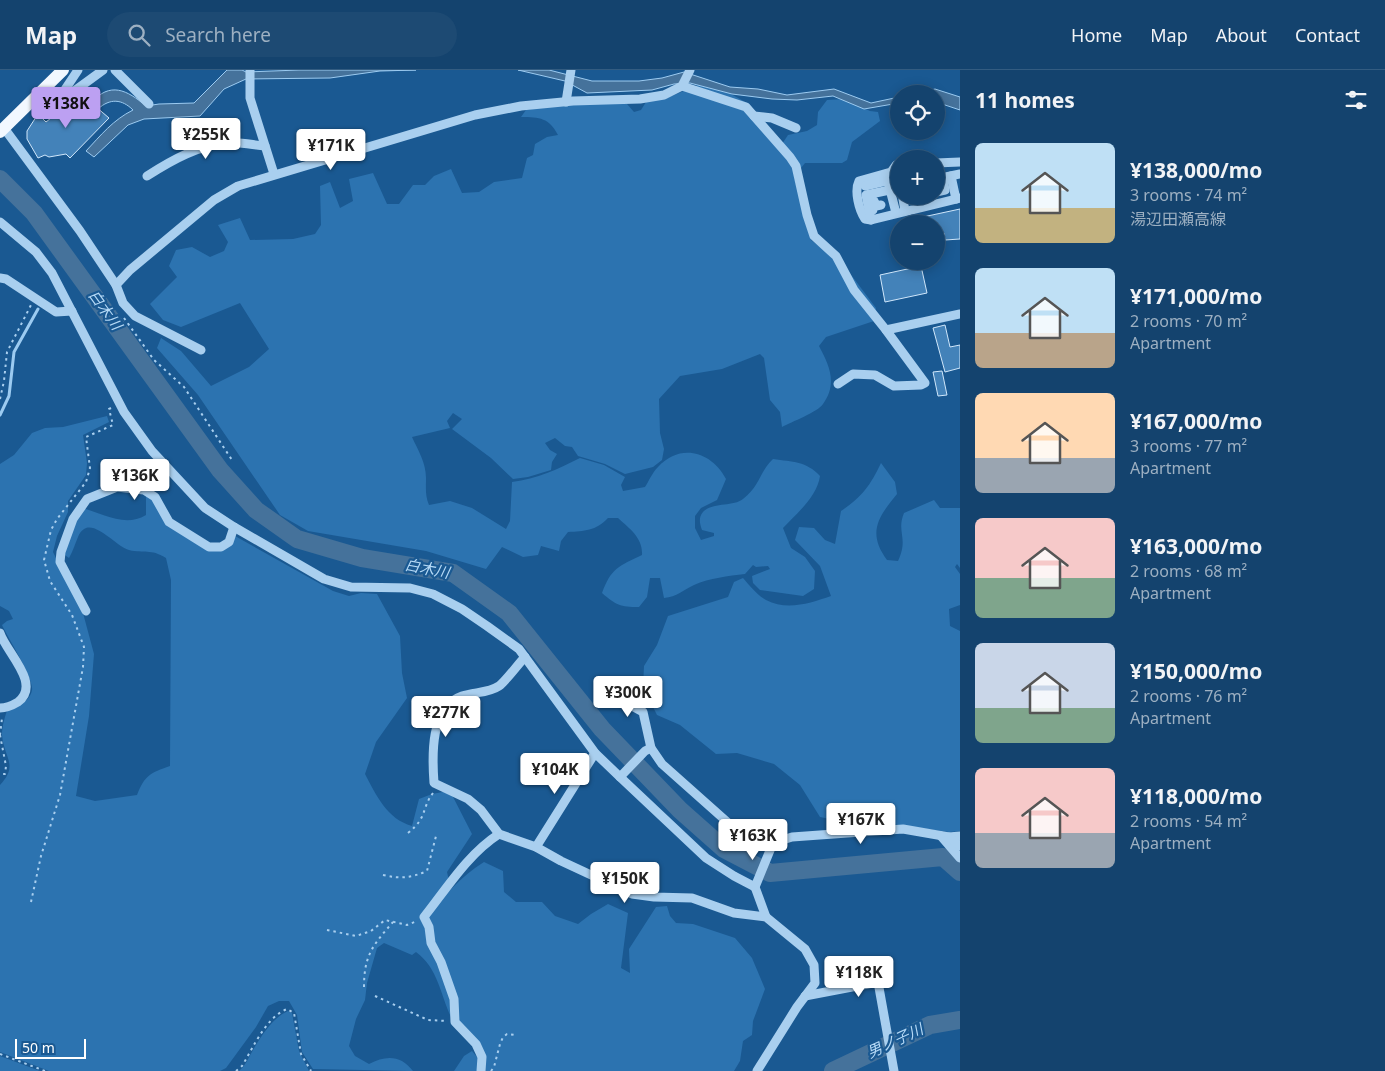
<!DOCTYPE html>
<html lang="en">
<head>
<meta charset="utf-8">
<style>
  body { margin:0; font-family:"Noto Sans","Noto Sans JP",sans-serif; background:#1d4a73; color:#f1f3f6; height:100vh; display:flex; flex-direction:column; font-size:19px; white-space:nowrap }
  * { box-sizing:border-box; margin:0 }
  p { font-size:16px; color:#9db0c2 }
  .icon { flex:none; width:28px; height:28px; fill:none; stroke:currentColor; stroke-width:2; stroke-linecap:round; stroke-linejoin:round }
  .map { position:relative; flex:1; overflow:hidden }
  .drawer { display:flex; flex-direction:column; background:#14436e; width:425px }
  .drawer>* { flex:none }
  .controls { position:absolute; left:890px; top:15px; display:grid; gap:10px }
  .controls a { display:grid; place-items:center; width:55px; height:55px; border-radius:50%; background:#14436e; box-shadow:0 2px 12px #0003,0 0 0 1px #335c81; font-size:25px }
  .scale { position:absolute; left:15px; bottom:12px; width:71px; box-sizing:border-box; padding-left:5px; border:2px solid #fff; border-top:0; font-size:14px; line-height:18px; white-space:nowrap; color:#fff; -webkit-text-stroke:4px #1a5992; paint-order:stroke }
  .price { position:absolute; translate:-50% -42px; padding:0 11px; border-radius:5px; background:#fff; color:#222; font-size:16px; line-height:32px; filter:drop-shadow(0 1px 2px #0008) }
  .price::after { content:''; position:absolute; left:50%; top:30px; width:15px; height:11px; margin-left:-8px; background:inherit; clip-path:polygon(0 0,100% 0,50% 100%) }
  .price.active { background:#bca0f2; color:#111 }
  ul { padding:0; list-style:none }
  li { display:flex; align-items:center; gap:15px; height:125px; padding:0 15px }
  li span { display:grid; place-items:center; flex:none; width:140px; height:100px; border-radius:8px; color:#555 }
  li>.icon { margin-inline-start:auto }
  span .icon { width:60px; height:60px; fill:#fffc; stroke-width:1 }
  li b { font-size:21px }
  h2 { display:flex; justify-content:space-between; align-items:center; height:60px; padding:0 15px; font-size:21px }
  header { display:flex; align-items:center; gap:30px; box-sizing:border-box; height:70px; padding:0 25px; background:#14436e; border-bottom:1px solid #335c81 }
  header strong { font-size:24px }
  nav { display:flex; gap:28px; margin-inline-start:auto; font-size:18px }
  .search { width:350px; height:45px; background:#1d4a73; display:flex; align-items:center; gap:12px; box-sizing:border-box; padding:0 18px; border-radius:28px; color:#9db0c2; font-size:19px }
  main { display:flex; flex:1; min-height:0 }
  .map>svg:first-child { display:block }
  .green { fill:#2c73b0 }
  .water { fill:#45729b; stroke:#9ccbf1 }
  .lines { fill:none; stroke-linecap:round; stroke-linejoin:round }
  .stream { stroke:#9ccbf1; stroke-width:3 }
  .river { stroke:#45729b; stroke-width:18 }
  .building { fill:#4382b9; stroke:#d0e7fb }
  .path { stroke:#a9cfef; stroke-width:2; stroke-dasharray:2.5 4; stroke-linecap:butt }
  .minor { stroke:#a9cfef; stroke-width:9 }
  .major { stroke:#f2f8ff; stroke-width:12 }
  .labels { text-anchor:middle; stroke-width:4.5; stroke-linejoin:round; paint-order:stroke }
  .water-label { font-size:15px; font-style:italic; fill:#b5d9f6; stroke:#1a5992 }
</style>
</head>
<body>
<header>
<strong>Map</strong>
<div class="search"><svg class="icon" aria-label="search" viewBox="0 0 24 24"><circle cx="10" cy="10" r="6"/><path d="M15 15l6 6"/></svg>Search here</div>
<nav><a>Home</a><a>Map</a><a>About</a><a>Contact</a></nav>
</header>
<main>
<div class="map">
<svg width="960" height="1001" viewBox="0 0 960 1001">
  <rect width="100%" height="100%" fill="#1a5992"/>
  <!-- green -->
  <g class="green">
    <path d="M 698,15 L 729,23 L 749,34 L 782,74 L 788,65 L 807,61 L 817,55 L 818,42 L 827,30 L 844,29 L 870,41 L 878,42 L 880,51 L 852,72 L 847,90 L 842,93 L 805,93 L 794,107 L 811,170 L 843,194 L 876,238 L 874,251 L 826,267 L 819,276 C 829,295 838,313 823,334 C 818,342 791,352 782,357 L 780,342 L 770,330 L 764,288 L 760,284 L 722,299 L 680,306 L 659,329 L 660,363 L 664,379 L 662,390 L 653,397 L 625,404 L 605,394 L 578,386 L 572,377 L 565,376 L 555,368 L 545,373 L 550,380 L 557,384 L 552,392 L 551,400 L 528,407 L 513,409 L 491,388 L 452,359 L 462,349 L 453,343 L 447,351 L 450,358 L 412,367 C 418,380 426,393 426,408 C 426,419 425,425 429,435 L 450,431 L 472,438 L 506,459 L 510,451 L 512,412 C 537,409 558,399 580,388 L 604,395 L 625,407 L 621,415 L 623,421 L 645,417 C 649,411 652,403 658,397 C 680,373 711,381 726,409 L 717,430 L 701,438 L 695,446 L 695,458 L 701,470 L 714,466 L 714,463 L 702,460 C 700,454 698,448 703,442 C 712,432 733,437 743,429 C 761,415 759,402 773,389 C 793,392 806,391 820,406 C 817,427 797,443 783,458 L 791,478 L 805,487 L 815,501 L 814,519 L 803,526 L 760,520 L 753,513 L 752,506 L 770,499 L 768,496 L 756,497 L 753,495 L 745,504 C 728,506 710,508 694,515 C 683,520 677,527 664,528 L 660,508 L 650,508 L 647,527 L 639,537 C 620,537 616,535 602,523 C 611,498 619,496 642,485 C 643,468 630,459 618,448 L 608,448 C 596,461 584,461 568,462 L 561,471 L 559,481 L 541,476 L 538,485 L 523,487 L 502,477 L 486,499 L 426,481 L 308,461 L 280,445 L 198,325 L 157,278 L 161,268 L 181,281 L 211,316 L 249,297 L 269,279 L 240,233 L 181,257 L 163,250 L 150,234 L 177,207 L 169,196 L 176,180 L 192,177 L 210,187 L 224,181 L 228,172 L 218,155 L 240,148 L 250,170 L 293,169 L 315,164 L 321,155 L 320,116 L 330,112 L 340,138 L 353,131 L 349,109 L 373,103 L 387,134 L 399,134 L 413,115 L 425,115 L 434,106 L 451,99 L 462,123 L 479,122 L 494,112 L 522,108 L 527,88 L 533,85 L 535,74 L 547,67 L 558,65 C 549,48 540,47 521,47 L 526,40 L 563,34 L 627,34 L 634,42 L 641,40 L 646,32 L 667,28 Z"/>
    <path d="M 107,346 L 109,352 L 83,365 L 87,393 L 86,405 L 68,431 L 68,442 L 57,466 L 53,482 L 83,543 L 94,584 L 89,646 L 76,726 L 95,731 L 137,725 C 145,705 150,703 170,696 L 171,510 L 166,488 C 150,478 145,484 129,480 C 115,477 89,441 78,467 C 75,474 73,481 69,488 L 62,483 L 77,437 C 100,441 123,459 146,445 L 146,425 L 155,430 L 163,448 L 210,480 L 235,466 L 333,521 L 349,526 L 361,523 L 377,524 L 400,566 L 402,603 L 407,628 L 376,672 L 365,704 C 376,725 387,749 412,756 L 419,729 L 432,724 L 448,721 L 452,725 L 472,764 L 447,802 L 449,811 L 422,847 L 452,930 L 452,949 C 440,925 439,899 416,882 L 412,885 L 384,873 L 377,878 L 367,913 L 365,930 L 356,949 L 349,976 L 355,986 L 369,994 C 386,985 401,985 413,1001 L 313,999 L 302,982 L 297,945 L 289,931 L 279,931 L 268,936 L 256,957 L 226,998 L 220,1001 L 49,1001 L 0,982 L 0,715 C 19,695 4,688 2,665 C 2,656 5,646 8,638 C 18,635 30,632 32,620 C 34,609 8,568 2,555 L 7,551 L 13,549 L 9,541 L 0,536 L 0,394 L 14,385 L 32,363 L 45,358 L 63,357 Z"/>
    <path d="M 881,393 L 895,412 L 897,424 C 878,447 867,463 887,490 L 898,491 C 909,468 896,462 904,443 L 934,430 L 940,438 L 960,438 L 960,498 L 957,494 L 955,497 L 960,504 L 960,535 L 949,539 L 950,556 L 960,561 L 960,761 L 949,762 L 898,755 L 849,753 L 820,747 L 800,715 L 774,694 L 737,683 L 716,684 L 680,655 L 657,645 L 643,617 L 644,596 L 657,575 L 668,546 L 728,527 L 734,512 L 743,508 C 749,515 757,525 766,530 C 787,541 811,533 831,526 L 820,496 L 795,470 L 799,457 L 814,458 L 825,470 L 835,474 L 841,441 C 862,427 870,416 881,393 Z"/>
    <path d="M 484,792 L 503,801 L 504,822 L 516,832 L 542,832 L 555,846 L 578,854 L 591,844 L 608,834 L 628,843 L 621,898 L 630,903 L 629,879 L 656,837 L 667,836 L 670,846 L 676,853 L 693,854 L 735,868 L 752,888 L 765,919 L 753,951 L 752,965 L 743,971 L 740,991 L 734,1001 L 454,1001 L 464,986 L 472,981 L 477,987 L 482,980 C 477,966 466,960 457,950 L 427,847 C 444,826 460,807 484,792 Z"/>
    <path d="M 288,941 L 292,943 L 299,981 L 309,1001 L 239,1001 C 247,994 250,984 256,975 C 264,962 274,947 288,941 Z"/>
    <path d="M 0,986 L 40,1001 L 0,1001 Z"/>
  </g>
  <!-- water -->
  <g class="water">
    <path d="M 227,0 L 242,0 L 246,2 L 299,0 L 416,0 L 380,1 L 330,8 L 246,9 L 224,19 L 200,46 L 144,49 L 128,55 L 94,87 L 86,81 C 101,65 113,50 133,40 C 122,29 110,28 98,39 L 91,33 C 110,11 127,20 146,36 L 159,34 L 194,33 Z"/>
    <path d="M 518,0 L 549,0 L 592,11 L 639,11 L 662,8 L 684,2 L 730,17 L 758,19 L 787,25 L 834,19 L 871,33 L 899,27 L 899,33 L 864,39 L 833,26 L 797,30 L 772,29 L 732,24 L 690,13 L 674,14 L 652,20 L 587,23 L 565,11 Z"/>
    <path d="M 935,19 L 960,27 L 960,40 L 936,32 L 936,24 L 915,24 Z"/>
  </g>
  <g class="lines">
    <!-- stream -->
    <path class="stream" d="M 0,345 L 9,326 L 14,282 L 38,239"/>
    <!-- river -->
    <g class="river">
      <path d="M 0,109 L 34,143 L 220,400 L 256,440 L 297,469 L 362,488 L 453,503 L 509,543 L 602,659 L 680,740 L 724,779 L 770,803 L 943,787 L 960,802"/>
      <path d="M 833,1001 L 930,955 L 960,950"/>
    </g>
  </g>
  <!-- building -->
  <g class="building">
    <path d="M 81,24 L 109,48 L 70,88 L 66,84 L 49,87 L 45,85 L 38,88 L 27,69 L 27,61 L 38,44 L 46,52 Z"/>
    <path d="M 960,139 L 960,169 L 945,170 L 944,163 L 936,165 L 936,154 L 909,154 L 909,150 Z"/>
    <path d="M 921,196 L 927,223 L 885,232 L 880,205 Z"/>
    <path d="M 945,255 L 950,277 L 960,275 L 960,298 L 945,302 L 933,258 Z"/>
    <path d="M 942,301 L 947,325 L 938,326 L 933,302 Z"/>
  </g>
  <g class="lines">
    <!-- path -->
    <g class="path">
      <path d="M 124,248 L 154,290 L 184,317 L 232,390"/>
      <path d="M 0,329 L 4,311 L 7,282 L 31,235"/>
      <path d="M 0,665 L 6,696 L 5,704 L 0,704"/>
      <path d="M 0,665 L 2,648"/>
      <path d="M 408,763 C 428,747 421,739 433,723"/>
      <path d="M 383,805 C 400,809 411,808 427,801 L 436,766"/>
      <path d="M 31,832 L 41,786 L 60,725 L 83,597 L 84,577 L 72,545 L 50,511 L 44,490 L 51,460 L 57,449 L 86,412 L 90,398 L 86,367 L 113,355 L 109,339 L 113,337"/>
      <path d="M 327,860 L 356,866 L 371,861 L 385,850 L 407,855 L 417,851"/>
      <path d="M 364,917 C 364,885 373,875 393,852"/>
      <path d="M 375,926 L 428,950 L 447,951"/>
      <path d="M 0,984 L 45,1001"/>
      <path d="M 236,1001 L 242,996 C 253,978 266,947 287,939 L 294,943 L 301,984 L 311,1001"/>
      <path d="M 491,1001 L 494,997 L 500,974 L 503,967 L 507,964 L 515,965"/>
    </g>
    <!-- minor -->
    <g class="minor">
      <path d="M 78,0 L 60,27 L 47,41 L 48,43 L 73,22 L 103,0"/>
      <path d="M 115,0 L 149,34"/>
      <path d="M 250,0 L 250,28 L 274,104"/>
      <path d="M 682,16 L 746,37 L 790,87 L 796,96 L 807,145 L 814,166 L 836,186 L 854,220 L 886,260 L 925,313 L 921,315 L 894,316 L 875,305 L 853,304 L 838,314"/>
      <path d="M 566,32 L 571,0"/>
      <path d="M 754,46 L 772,48 L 796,58"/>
      <path d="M 4,58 L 80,161 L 116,215 L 123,233 L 135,246 L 201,280"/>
      <path d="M 936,93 L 960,92"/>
      <path d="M 899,95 L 896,95 L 891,102 L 859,111 C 854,121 859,140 865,149 L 871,150 L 960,128"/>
      <path d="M 886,104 L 896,143"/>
      <path d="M 147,106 C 172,90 200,74 230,73 C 241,72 253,75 265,76"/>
      <path d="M 951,106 L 956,129"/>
      <path d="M 936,109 L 960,104"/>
      <path d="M 865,116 L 899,108"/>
      <path d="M 936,122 L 945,120 L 943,108"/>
      <path d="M 904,126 L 903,129 L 905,141"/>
      <path d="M 873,140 L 871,131 L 874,131 L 876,136 L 881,135"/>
      <path d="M 871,150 L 866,125 L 899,118"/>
      <path d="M 0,152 L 36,182 L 52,203 L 124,342 L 152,381 L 205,438 L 234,457 L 324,509 L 351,517 L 410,518 L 433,524 L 462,539 L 487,556 L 519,579 L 595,683 L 620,707 L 706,788 L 734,806 L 755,817"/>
      <path d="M 0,208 L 6,209 L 56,242 L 72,241"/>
      <path d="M 116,215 L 130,200 L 214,130 L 238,116 L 475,45 L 521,36 L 573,31 L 640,29 L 664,25 L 682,16 L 690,0"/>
      <path d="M 886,260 L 960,244"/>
      <path d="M 86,541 L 60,492 L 61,482 L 73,449 L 87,429 L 117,417 L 144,420 L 155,427 L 169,452 L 209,477 L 221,477 L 229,472 L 234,457"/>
      <path d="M 0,563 C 6,582 42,614 18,632 C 13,635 6,638 0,638"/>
      <path d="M 525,587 C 519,593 505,612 499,616 C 489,623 474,622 462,626 C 430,637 432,686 434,713 L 468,729 L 481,740 L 499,764 L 536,777 L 561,791 L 632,824 L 654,827 L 692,828 L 734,843 L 766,847 L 805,879 L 814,895 L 815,913 L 797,937 L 757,1001"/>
      <path d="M 603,620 L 643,642 L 651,678 L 662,694 L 743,766 L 773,773 L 792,767 L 903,759 L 949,767 L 960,766"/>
      <path d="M 620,707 L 645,681 L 651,678"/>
      <path d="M 941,766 L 960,788"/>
      <path d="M 949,767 L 960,776"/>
      <path d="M 536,777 L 595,683"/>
      <path d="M 766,847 L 755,817 L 773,773"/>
      <path d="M 805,926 L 878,912 L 894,1001"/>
      <path d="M 481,1001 L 482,987 L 476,974 L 455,952 L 454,929 L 441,892 L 431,873 L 429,857 L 424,847 C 447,818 468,784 499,764"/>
    </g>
    <!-- major -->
    <path class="major" d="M 0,62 L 63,0"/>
  </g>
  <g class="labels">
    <!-- water labels -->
    <g class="water-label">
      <text transform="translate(105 240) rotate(54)" y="5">白木川</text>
      <text transform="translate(427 499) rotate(11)" y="5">白木川</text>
      <text transform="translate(895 971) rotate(-25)" y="5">男ノ子川</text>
    </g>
  </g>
</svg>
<div class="controls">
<a><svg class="icon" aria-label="locate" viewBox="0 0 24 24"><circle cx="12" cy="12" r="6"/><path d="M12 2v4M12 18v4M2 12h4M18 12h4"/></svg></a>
<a>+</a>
<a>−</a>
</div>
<div class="scale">50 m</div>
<b class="price active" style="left:66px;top:59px">¥138K</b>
<b class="price" style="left:206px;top:90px">¥255K</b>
<b class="price" style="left:331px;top:101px">¥171K</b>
<b class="price" style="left:135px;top:431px">¥136K</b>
<b class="price" style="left:628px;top:648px">¥300K</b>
<b class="price" style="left:446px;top:668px">¥277K</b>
<b class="price" style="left:555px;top:725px">¥104K</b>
<b class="price" style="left:861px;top:775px">¥167K</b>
<b class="price" style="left:753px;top:791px">¥163K</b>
<b class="price" style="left:625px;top:834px">¥150K</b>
<b class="price" style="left:859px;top:928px">¥118K</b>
</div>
<section class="drawer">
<h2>11 homes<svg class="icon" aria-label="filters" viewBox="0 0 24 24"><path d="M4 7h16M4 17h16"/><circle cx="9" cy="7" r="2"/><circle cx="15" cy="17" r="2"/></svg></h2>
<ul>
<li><span style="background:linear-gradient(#bfe0f5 65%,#c2b280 0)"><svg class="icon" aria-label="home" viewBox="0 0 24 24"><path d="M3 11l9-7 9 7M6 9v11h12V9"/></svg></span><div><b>¥138,000/mo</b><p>3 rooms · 74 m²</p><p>湯辺田瀬高線</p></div></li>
<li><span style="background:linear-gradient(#bfe0f5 65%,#b9a48a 0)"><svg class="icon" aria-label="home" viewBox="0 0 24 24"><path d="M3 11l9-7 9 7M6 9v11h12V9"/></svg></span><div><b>¥171,000/mo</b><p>2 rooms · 70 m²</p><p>Apartment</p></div></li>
<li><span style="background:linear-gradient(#ffd9b3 65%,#9aa5b1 0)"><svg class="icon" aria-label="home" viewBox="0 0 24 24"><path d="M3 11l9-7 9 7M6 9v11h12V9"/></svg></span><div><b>¥167,000/mo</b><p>3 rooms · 77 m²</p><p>Apartment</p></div></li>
<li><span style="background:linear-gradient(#f6c9c9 60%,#7fa58c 0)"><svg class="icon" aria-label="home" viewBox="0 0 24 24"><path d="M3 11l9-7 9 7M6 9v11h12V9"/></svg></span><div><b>¥163,000/mo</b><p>2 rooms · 68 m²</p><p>Apartment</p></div></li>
<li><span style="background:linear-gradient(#c9d6e8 65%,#7fa58c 0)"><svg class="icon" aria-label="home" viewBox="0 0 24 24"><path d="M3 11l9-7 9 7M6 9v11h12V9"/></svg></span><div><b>¥150,000/mo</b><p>2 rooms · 76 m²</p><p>Apartment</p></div></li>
<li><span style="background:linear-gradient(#f6c9c9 65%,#9aa5b1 0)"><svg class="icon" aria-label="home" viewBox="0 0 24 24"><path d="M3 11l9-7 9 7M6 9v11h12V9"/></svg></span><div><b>¥118,000/mo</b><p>2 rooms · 54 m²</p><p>Apartment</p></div></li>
</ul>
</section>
</main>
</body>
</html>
